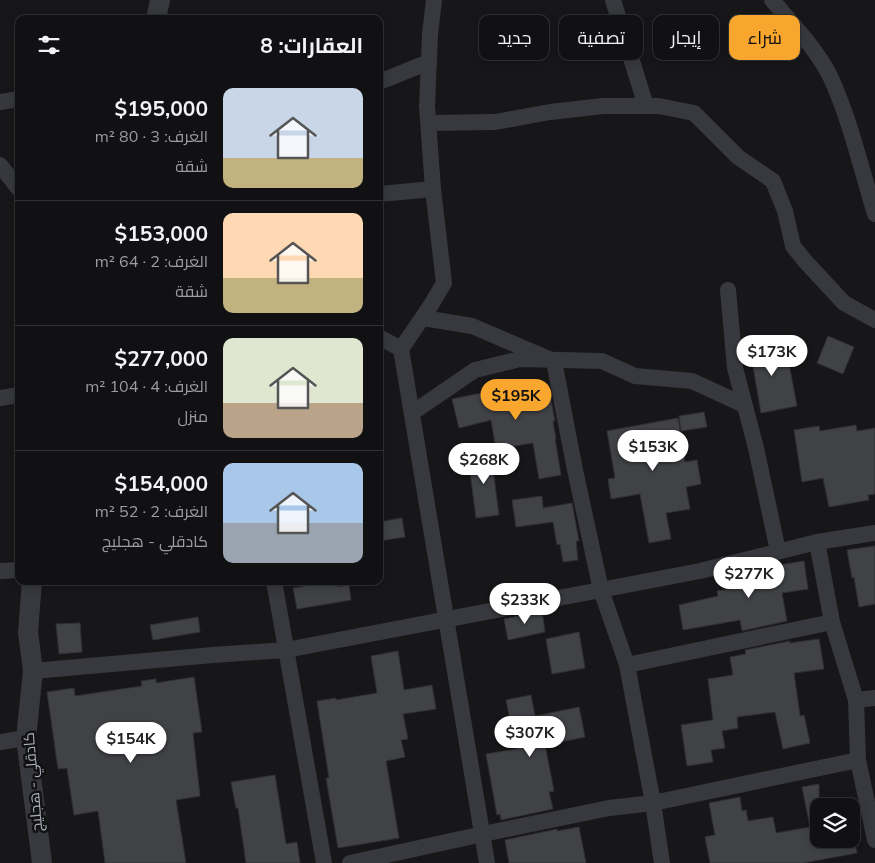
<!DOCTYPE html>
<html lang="ar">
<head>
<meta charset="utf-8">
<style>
  body { margin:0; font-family:Mulish,Cairo,sans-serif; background:#1a1a1c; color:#f1f3f6; direction:rtl; height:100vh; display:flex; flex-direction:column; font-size:19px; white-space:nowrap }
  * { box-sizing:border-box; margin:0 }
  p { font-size:16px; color:#9c9da0 }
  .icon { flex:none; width:28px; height:28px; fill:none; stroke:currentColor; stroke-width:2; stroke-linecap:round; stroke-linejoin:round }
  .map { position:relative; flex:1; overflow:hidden; direction:ltr }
  .sheet { position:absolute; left:15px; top:15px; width:368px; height:570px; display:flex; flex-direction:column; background:#111113; border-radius:10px; box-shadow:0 2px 12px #0003,0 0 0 1px #303133; direction:rtl }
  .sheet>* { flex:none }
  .guide { position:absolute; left:398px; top:15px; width:402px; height:45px; direction:rtl; display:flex; gap:10px }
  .buttons { position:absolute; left:810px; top:798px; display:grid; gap:10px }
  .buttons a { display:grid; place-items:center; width:50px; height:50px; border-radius:10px; background:#111113; box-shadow:0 2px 12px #0003,0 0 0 1px #303133; font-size:25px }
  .price { position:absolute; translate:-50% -42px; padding:0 11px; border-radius:18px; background:#fff; color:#222; font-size:16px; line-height:32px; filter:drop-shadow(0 1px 2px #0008) }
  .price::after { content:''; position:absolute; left:50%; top:30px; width:15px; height:11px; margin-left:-8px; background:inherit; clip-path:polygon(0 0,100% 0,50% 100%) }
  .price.current { background:#f9a62f; color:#111 }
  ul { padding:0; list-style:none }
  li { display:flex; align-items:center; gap:15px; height:125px; padding:0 20px }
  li+li { border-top:1px solid #303133 }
  li span { display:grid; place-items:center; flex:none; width:140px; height:100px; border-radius:10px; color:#555 }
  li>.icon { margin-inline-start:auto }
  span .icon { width:60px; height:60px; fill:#fffc; stroke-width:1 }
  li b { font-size:21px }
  h2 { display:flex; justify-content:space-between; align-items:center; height:60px; padding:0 20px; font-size:21px }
  .chip { padding:0 18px; border-radius:10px; background:#111113; box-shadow:0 2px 12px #0003,0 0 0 1px #303133; font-size:18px; line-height:45px }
  .chip.current { background:#f9a62f; color:#111 }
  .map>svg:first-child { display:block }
  .building { fill:#414246; stroke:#313135 }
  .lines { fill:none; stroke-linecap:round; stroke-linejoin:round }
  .minor { stroke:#38393e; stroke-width:16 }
  .tertiary { stroke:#38393e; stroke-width:20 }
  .labels { text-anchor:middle; stroke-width:5; stroke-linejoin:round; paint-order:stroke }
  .street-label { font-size:15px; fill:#a9afb9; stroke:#121214 }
</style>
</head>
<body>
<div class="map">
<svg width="875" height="863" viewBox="0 0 875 863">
  <rect width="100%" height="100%" fill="#171719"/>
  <!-- building -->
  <g class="building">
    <path d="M 828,336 L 854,347 L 843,374 L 817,363 Z"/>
    <path d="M 770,340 L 771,351 L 786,348 L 797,406 L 761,413 L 749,343 Z"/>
    <path d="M 548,384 L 555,421 L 553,421 L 556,439 L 555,439 L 561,475 L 539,479 L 533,443 L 496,449 L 491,420 L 459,428 L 452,399 L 506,388 L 506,391 Z"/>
    <path d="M 704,412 L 707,427 L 681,431 L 679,416 Z"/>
    <path d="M 678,418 L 685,462 L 697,460 L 701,484 L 686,487 L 690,509 L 666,513 L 671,539 L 649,543 L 640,494 L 611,499 L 608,479 L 615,478 L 607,431 Z"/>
    <path d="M 856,425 L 857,431 L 875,428 L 875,494 L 868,495 L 869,500 L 829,507 L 823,478 L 802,482 L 794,430 L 819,426 L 820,431 Z"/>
    <path d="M 491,453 L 499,515 L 476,518 L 468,456 Z"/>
    <path d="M 542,496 L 543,508 L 572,503 L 579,541 L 576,541 L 578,560 L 563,562 L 560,544 L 557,545 L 553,522 L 516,527 L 512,500 Z"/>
    <path d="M 402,518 L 405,537 L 379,541 L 379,522 Z"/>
    <path d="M 875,546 L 875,604 L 859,607 L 854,577 L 852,578 L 847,550 Z"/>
    <path d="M 804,561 L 808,589 L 782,593 L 787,621 L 742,631 L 740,620 L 683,630 L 679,605 L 718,596 L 717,591 L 748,586 L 745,570 L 773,564 L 773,566 Z"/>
    <path d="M 337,581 L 338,587 L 349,585 L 351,600 L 297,609 L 293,588 Z"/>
    <path d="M 542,611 L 545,632 L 508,640 L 504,619 Z"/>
    <path d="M 198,617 L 200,632 L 153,640 L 150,625 Z"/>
    <path d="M 80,623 L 82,652 L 59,654 L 56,624 Z"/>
    <path d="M 579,632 L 585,668 L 552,674 L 546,639 Z"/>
    <path d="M 819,639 L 824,669 L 794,673 L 800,716 L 804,715 L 810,743 L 783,749 L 775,712 L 737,717 L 738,728 L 722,731 L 725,748 L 711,750 L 713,762 L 687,766 L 681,725 L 713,720 L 708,679 L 733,675 L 730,657 L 746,654 L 745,650 L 790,641 L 790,643 Z"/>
    <path d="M 398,651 L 404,690 L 432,685 L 436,709 L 403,714 L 408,739 L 401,740 L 405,757 L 386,761 L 399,838 L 338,848 L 326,778 L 329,778 L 317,701 L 336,698 L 336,700 L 377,693 L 371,656 Z"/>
    <path d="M 194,677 L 202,732 L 193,733 L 200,796 L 176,800 L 186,863 L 105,863 L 98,811 L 74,815 L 67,768 L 58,769 L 47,692 L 74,688 L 75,696 L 142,686 L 141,681 L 156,679 L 156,683 Z"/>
    <path d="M 531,695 L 535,716 L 579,707 L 585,737 L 545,745 L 554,791 L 549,792 L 553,809 L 501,820 L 500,814 L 497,815 L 486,754 L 516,749 L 506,700 Z"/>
    <path d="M 275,775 L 286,844 L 297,842 L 300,863 L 246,863 L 238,808 L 236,808 L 231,782 Z"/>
    <path d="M 819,784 L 819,843 L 841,839 L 851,839 L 851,837 L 853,836 L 857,853 L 803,863 L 710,863 L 705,837 L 715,835 L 709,803 L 740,797 L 742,811 L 746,810 L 748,821 L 773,817 L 776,833 L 810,827 L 802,787 Z"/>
    <path d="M 579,827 L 586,863 L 509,863 L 505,840 L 557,829 L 557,831 Z"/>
  </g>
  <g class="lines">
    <!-- minor -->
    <g class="minor">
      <path d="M 434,0 L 430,34 L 427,106 L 433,189 L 444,283 L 431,305 L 401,349 L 487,863"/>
      <path d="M 613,0 L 646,106"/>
      <path d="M 772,0 C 791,22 817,50 830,76 C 850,119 861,168 875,214"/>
      <path d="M 379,82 L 429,62"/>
      <path d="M 0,102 L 19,99"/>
      <path d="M 429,123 L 495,122 L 550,112 L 603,106 L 659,106 L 694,113 L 738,157 L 773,181 L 785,211 L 793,246 L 805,261 L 844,303 L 875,320"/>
      <path d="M 0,165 L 19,189"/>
      <path d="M 379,194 L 433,189"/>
      <path d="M 728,290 L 735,368 L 756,448 L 778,551"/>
      <path d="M 423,318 L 472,326 L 554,361 L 575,470 L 601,590 L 627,665 L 653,803 L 662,863"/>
      <path d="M 379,337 L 401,349"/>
      <path d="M 0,398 L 19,395"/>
      <path d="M 412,413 L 475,370 L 520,359 L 602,361 L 635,376 L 692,381 L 744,405"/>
      <path d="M 817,542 L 832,622 L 856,700 L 858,760 L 875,840"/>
      <path d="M 0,571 L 19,570"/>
      <path d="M 274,581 L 324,863"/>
      <path d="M 627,665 L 832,622"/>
      <path d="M 33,671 L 213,655 L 286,650 L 700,571 L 817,542 L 875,533"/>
      <path d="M 856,700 L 875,698"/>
      <path d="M 0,742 L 26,738"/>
      <path d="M 350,863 L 483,834 L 609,808 L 653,803 L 858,760"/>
    </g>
    <!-- tertiary -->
    <g class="tertiary">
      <path d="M 156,19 L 160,0"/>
      <path d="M 32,581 L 28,632 L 33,671 L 26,738 L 42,863"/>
    </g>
  </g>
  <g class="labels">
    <!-- street labels -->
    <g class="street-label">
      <text transform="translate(33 782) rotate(-95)" y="5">كادقلي - هجليج</text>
    </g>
  </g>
</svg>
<div class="buttons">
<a><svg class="icon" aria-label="layers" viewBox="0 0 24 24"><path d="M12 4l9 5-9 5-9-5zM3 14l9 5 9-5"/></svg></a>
</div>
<b class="price" style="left:772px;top:377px">$173K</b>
<b class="price current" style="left:516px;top:421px">$195K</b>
<b class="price" style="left:653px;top:472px">$153K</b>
<b class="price" style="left:484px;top:485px">$268K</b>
<b class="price" style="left:749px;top:599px">$277K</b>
<b class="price" style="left:525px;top:625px">$233K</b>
<b class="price" style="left:530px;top:758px">$307K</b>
<b class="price" style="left:131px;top:764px">$154K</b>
<div class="guide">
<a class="chip current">شراء</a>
<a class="chip">إيجار</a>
<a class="chip">تصفية</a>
<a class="chip">جديد</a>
</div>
<section class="sheet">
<h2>العقارات: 8<svg class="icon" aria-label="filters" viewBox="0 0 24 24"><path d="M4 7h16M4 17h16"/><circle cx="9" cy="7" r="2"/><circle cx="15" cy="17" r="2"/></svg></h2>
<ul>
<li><span style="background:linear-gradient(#c9d6e8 70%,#c2b280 0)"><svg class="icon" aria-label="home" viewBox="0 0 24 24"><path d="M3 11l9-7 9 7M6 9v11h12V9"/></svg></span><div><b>$195,000</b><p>الغرف: 3 · 80 m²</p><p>شقة</p></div></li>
<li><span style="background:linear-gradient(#ffd9b3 65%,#c2b280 0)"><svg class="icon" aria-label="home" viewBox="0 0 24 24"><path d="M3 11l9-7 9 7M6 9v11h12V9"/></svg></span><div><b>$153,000</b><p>الغرف: 2 · 64 m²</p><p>شقة</p></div></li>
<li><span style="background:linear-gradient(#dfe7d0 65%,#b9a48a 0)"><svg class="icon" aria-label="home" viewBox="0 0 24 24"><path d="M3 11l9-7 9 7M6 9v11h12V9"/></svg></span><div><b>$277,000</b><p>الغرف: 4 · 104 m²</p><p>منزل</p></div></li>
<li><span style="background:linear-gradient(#a9c7e8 60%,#9aa5b1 0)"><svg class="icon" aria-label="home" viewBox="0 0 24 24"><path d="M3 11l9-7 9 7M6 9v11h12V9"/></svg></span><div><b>$154,000</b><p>الغرف: 2 · 52 m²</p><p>كادقلي - هجليج</p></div></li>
</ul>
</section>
</div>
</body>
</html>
